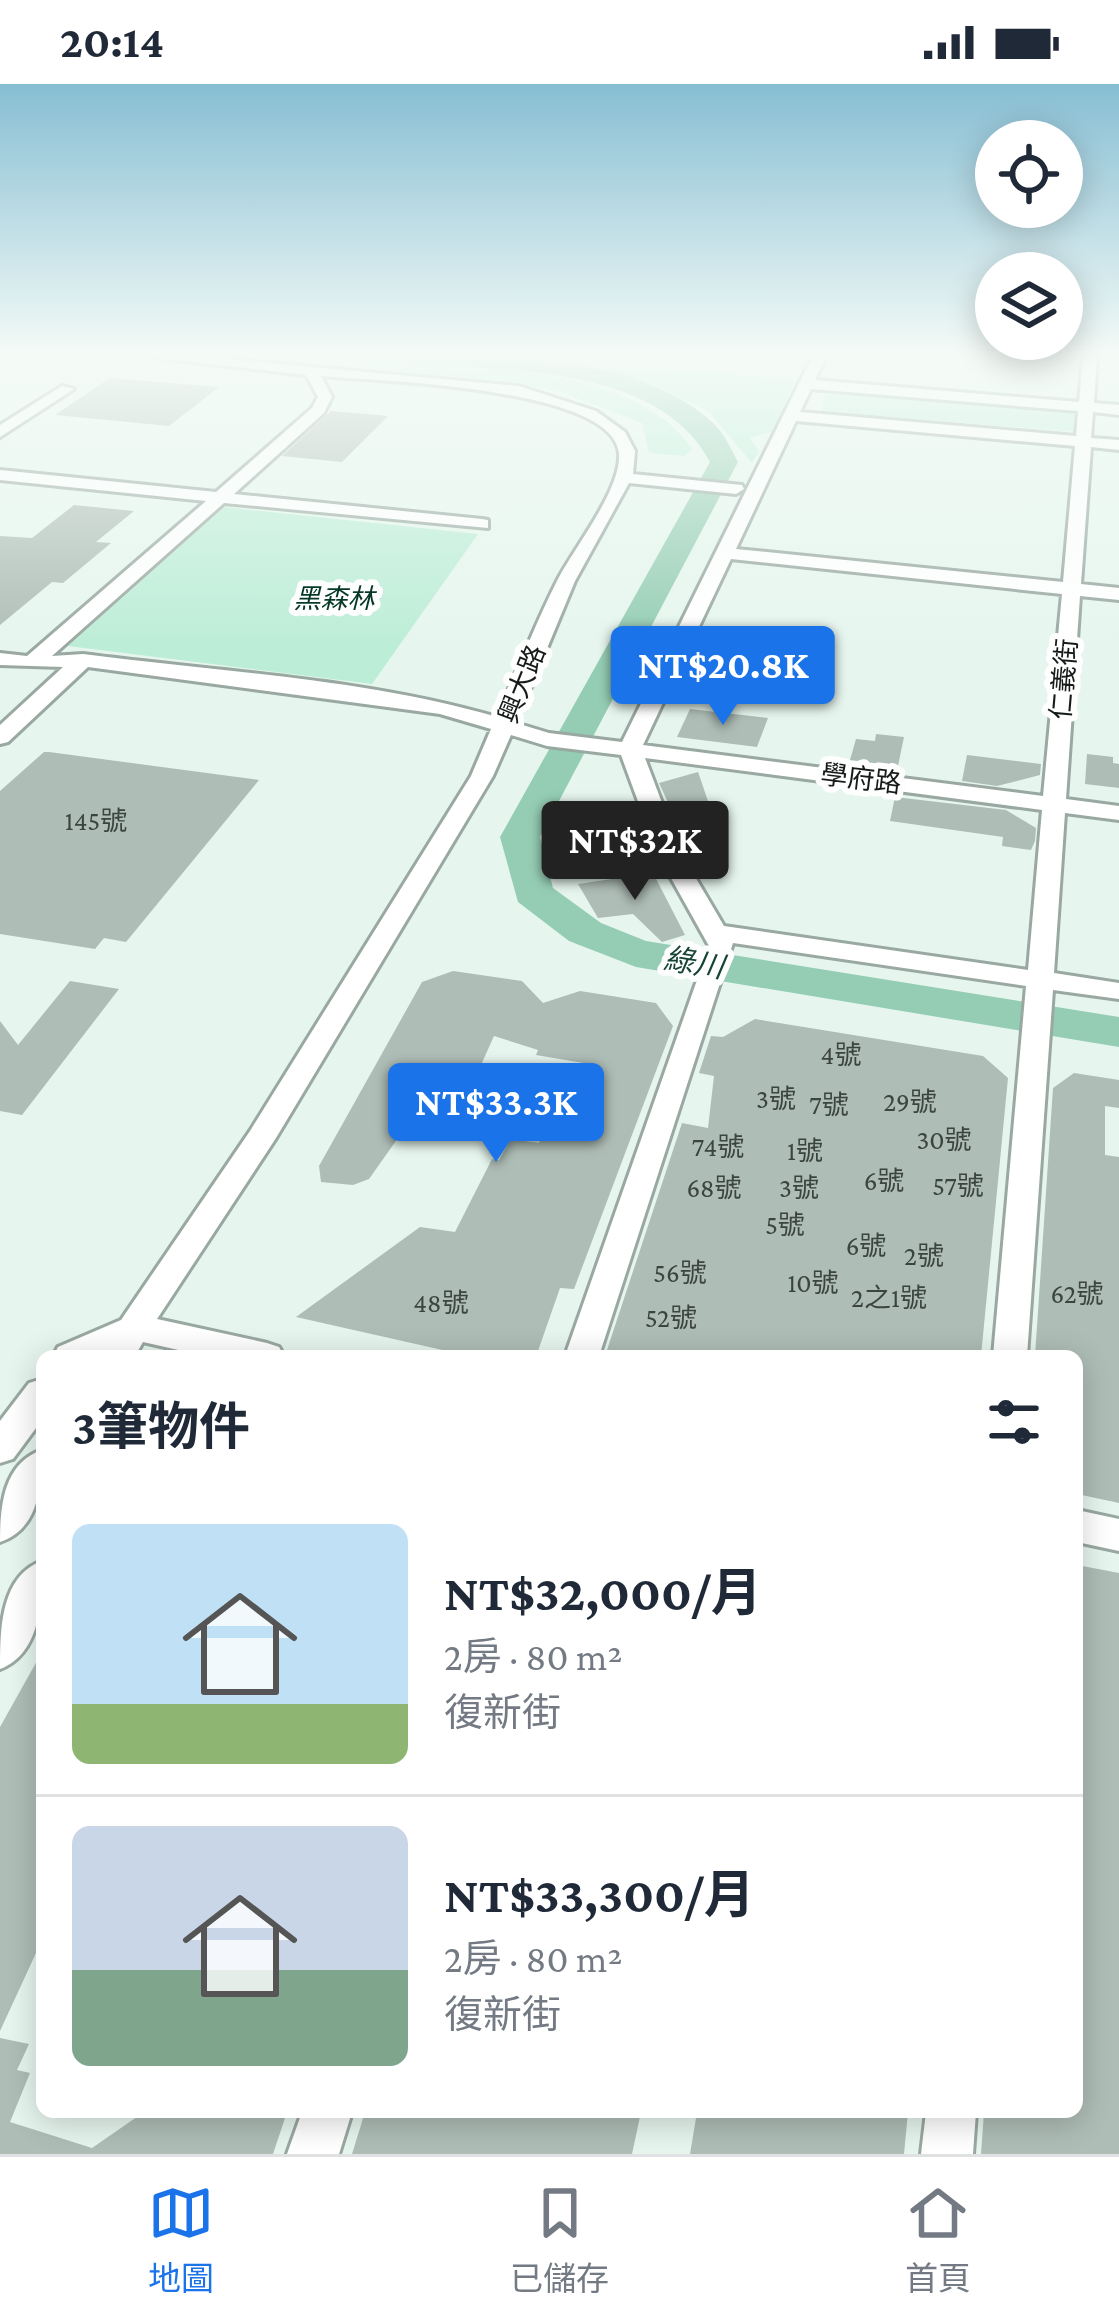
<!DOCTYPE html>
<html lang="zh-TW">
<head>
<meta charset="utf-8">
<style>
  body { margin:0; font-family:"Crimson Pro","Noto Sans TC",serif; background:#f6f6f7; color:#1f2937; height:100vh; display:flex; flex-direction:column; font-size:45px; white-space:nowrap }
  * { box-sizing:border-box; margin:0 }
  p { font-size:39px; color:#747a83 }
  .icon { flex:none; width:66px; height:66px; fill:none; stroke:currentColor; stroke-width:2; stroke-linecap:round; stroke-linejoin:round }
  .map { position:relative; flex:1; overflow:hidden }
  .sheet { position:absolute; left:36px; top:1266px; width:1047px; height:768px; display:flex; flex-direction:column; background:#fff; border-radius:18px; box-shadow:0 6px 30px #0003 }
  .sheet>* { flex:none }
  .controls { position:absolute; left:975px; top:36px; display:grid; gap:24px }
  .controls a { display:grid; place-items:center; width:108px; height:108px; border-radius:50%; background:#fff; box-shadow:0 6px 30px #0003; font-size:60px }
  .price { position:absolute; translate:-50% -102px; padding:0 27px; border-radius:12px; background:#1a73e8; color:#fff; font-size:39px; line-height:78px; filter:drop-shadow(0 3px 6px #0008) }
  .price::after { content:''; position:absolute; left:50%; top:72px; width:36px; height:27px; margin-left:-18px; background:inherit; clip-path:polygon(0 0,100% 0,50% 100%) }
  .price.selected { background:#222; color:#fff }
  ul { padding:0; list-style:none }
  li { display:flex; align-items:center; gap:36px; height:300px; padding:0 36px }
  li+li { border-top:3px solid #e0e1e3 }
  li span { display:grid; place-items:center; flex:none; width:336px; height:240px; border-radius:18px; color:#555 }
  li>.icon { margin-inline-start:auto }
  span .icon { width:144px; height:144px; fill:#fffc; stroke-width:1 }
  li b { font-size:51px }
  h2 { display:flex; justify-content:space-between; align-items:center; height:144px; padding:0 36px; font-size:51px }
  .status { display:flex; justify-content:space-between; align-items:center; height:84px; padding:0 60px; background:#fff; direction:ltr }
  .status svg { height:33px; fill:currentColor }
  .tab-bar { display:flex; justify-content:space-around; align-items:center; height:168px; border-top:3px solid #e0e1e3; background:#fff; font-size:33px; color:#747a83 }
  .tab-bar a { display:grid; justify-items:center; gap:6px }
  .tab-bar .selected { color:#1a73e8 }
  .map>svg:first-child { display:block }
  .green { fill:#bcedd7 }
  .lines { fill:none; stroke-linecap:round; stroke-linejoin:round }
  .river { fill:#95cdb4; fill-rule:evenodd }
  .building { fill:#aebdb6 }
  .minor-casing { stroke:#99a8a1; stroke-width:6 }
  .minor { fill:#fff; fill-rule:evenodd }
  .labels { text-anchor:middle; stroke-width:12; stroke-linejoin:round; paint-order:stroke }
  .far-park-label { font-size:27px; font-style:italic; fill:#053827; stroke:#fefefe }
  .far-street-label { font-size:27px; fill:#161b19; stroke:#fefefe }
  .number-label { font-size:27px; fill:#3c4440 }
  .far-water-label { font-size:30px; font-style:italic; fill:#164534; stroke:#fefefe }
</style>
</head>
<body>
<div class="status"><b>20:14</b><svg viewBox="0 0 49 12"><path d="M0 12V9h3v3zM5 12V6h3v6zM10 12V3h3v9zM15 12V0h3v12zM26 1h20v11H26zM47 4h2v5h-2z"/></svg></div>
<div class="map">
<svg width="1119" height="2070" viewBox="0 0 1119 2070">
  <rect width="100%" height="100%" fill="#e6f6ee"/>
  <!-- green -->
  <g class="green">
    <path d="M 362,274 C 455,282 637,279 692,365 L 684,372 L 649,369 L 642,339 L 558,307 L 505,297 L 349,283 Z"/>
    <path d="M 571,276 L 791,295 L 794,299 L 773,348 L 749,353 L 759,367 L 752,379 L 708,327 L 654,301 L 568,278 Z"/>
    <path d="M 840,308 L 1066,326 L 1077,331 L 1076,348 L 822,327 L 825,312 Z"/>
    <path d="M 224,423 L 478,450 L 372,600 L 68,562 Z"/>
  </g>
  <g class="lines">
    <!-- river -->
    <path class="river" d="M 404,273 C 499,273 639,269 713,339 C 724,349 731,365 738,378 L 540,753 L 553,804 L 601,839 L 646,857 L 1119,933 L 1119,963 L 636,883 L 569,857 L 518,818 L 500,753 L 710,378 C 659,282 511,287 416,280 Z"/>
  </g>
  <!-- building -->
  <g class="building">
    <path d="M 110,294 L 219,303 L 169,342 L 55,331 Z"/>
    <path d="M 331,327 L 388,332 L 342,378 L 282,372 Z"/>
    <path d="M 74,421 L 134,427 L 96,458 L 111,459 L 63,499 L 52,498 L 0,541 L 0,452 L 32,454 Z"/>
    <path d="M 690,625 L 768,634 L 757,663 L 677,653 Z"/>
    <path d="M 876,650 L 904,653 L 898,682 L 850,676 L 856,655 L 875,657 Z"/>
    <path d="M 44,668 L 49,668 L 259,696 L 126,858 L 104,854 L 95,865 L 0,850 L 0,707 Z"/>
    <path d="M 1087,670 L 1113,673 L 1113,679 L 1119,680 L 1119,704 L 1085,700 Z"/>
    <path d="M 967,671 L 1041,680 L 1040,691 L 997,702 L 962,697 Z"/>
    <path d="M 698,688 L 718,746 L 682,749 L 659,699 Z"/>
    <path d="M 895,713 L 1006,726 L 1036,744 L 1035,757 L 1031,766 L 1002,762 L 1003,753 L 890,737 Z"/>
    <path d="M 653,789 L 685,851 L 662,858 L 633,830 L 598,834 L 578,800 Z"/>
    <path d="M 453,887 L 522,897 L 543,919 L 580,907 L 656,919 L 673,942 L 574,1205 L 560,1204 L 538,1267 L 525,1272 L 469,1272 L 296,1233 L 420,1143 L 455,1148 L 492,1075 L 499,1076 L 511,1055 L 539,1059 L 554,1025 L 595,981 L 536,971 L 538,966 L 494,952 L 476,992 L 433,990 L 410,1037 L 369,1095 L 353,1101 L 321,1098 L 319,1082 L 422,898 Z"/>
    <path d="M 70,897 L 119,905 L 22,1031 L 0,1027 L 0,937 L 18,961 Z"/>
    <path d="M 755,935 L 983,972 L 1008,994 L 981,1272 L 605,1272 L 682,1039 L 708,1044 L 714,992 L 699,989 L 711,952 L 723,953 Z"/>
    <path d="M 1074,989 L 1119,996 L 1119,1024 L 1105,1022 L 1105,1071 L 1119,1073 L 1119,1419 L 1077,1410 L 1077,1272 L 1035,1272 L 1053,1004 Z"/>
    <path d="M 1077,1481 L 1119,1489 L 1119,2070 L 981,2070 L 984,2028 L 1077,2028 Z"/>
    <path d="M 42,1568 L 42,1856 L 0,1947 L 0,1643 Z"/>
    <path d="M 0,1954 L 29,1960 L 17,1986 L 30,1989 L 10,2038 L 92,2064 L 144,2028 L 287,2028 L 273,2070 L 0,2070 Z"/>
    <path d="M 365,2028 L 641,2028 L 632,2070 L 352,2070 Z"/>
    <path d="M 697,2028 L 908,2028 L 904,2070 L 690,2070 Z"/>
  </g>
  <g class="lines">
    <defs>
      <g id="minor">
        <path d="M 150,273 L 206,273 L 519,302 L 596,327 L 625,348 L 635,367 L 633,390 L 742,401 L 744,405 L 736,410 L 629,399 L 575,497 L 516,639 L 549,649 L 622,658 L 812,273 L 826,273 L 815,296 L 1079,318 L 1083,273 L 1097,273 L 1094,319 L 1119,321 L 1119,331 L 1093,328 L 1091,354 L 1119,356 L 1119,366 L 1091,363 L 1081,500 L 1119,504 L 1119,516 L 1080,512 L 1066,715 L 1119,722 L 1119,736 L 1065,729 L 1054,889 L 1119,899 L 1119,915 L 1053,906 L 1027,1272 L 993,1272 L 1026,902 L 733,859 L 599,1272 L 565,1272 L 709,862 L 657,769 L 621,671 L 547,662 L 511,651 L 493,692 L 276,1054 L 157,1235 L 267,1259 L 279,1263 L 284,1272 L 205,1272 L 143,1258 L 135,1272 L 53,1272 L 58,1263 L 121,1236 L 250,1047 L 471,692 L 491,645 L 440,630 L 88,583 L 8,658 L 0,660 L 0,641 L 63,583 L 0,581 L 0,569 L 27,572 L 206,417 L 0,396 L 0,386 L 216,408 L 312,324 L 318,313 L 306,291 ZM 321,292 C 373,297 612,302 619,369 C 622,406 572,466 556,499 C 534,543 516,589 497,633 C 364,594 220,588 83,570 L 52,572 L 224,419 L 488,444 L 488,436 L 482,435 L 234,410 L 324,329 L 332,313 ZM 811,305 L 1078,327 L 1076,352 L 800,328 ZM 796,337 L 1075,362 L 1063,498 L 736,465 ZM 731,475 L 1062,510 L 1043,712 L 643,661 ZM 645,674 L 1042,726 L 1028,886 L 724,842 L 681,769 Z"/>
        <path d="M 62,302 L 74,305 L 0,353 L 0,341 Z"/>
        <path d="M 42,1295 L 42,1336 L 13,1375 L 0,1379 L 0,1337 L 29,1299 Z"/>
        <path d="M 42,1366 C 42,1401 39,1445 0,1458 C 0,1423 3,1379 42,1366 Z"/>
        <path d="M 1077,1426 L 1119,1435 L 1119,1467 L 1077,1458 Z"/>
        <path d="M 42,1477 C 42,1514 42,1569 0,1585 C 0,1547 0,1492 42,1477 Z"/>
        <path d="M 302,2028 L 352,2028 L 339,2070 L 287,2070 Z"/>
        <path d="M 926,2028 L 976,2028 L 973,2070 L 921,2070 Z"/>
      </g>
    </defs>
    <!-- minor casing -->
    <use href="#minor" class="minor-casing"/>
    <!-- minor -->
    <use href="#minor" class="minor"/>
  </g>
  <!-- sky -->
  <linearGradient id="sky" x2="0" y2="1"><stop stop-color="#87bed3"/><stop offset="0.48" stop-color="#f4fbf7"/><stop offset="1" stop-color="#f4fbf7" stop-opacity="0"/></linearGradient>
  <rect width="1119" height="563" fill="url(#sky)"/>
  <g class="labels">
    <!-- far-park labels -->
    <g class="far-park-label">
      <text x="334" y="524">黑森林</text>
    </g>
    <!-- far-street labels -->
    <g class="far-street-label">
      <text transform="translate(1064 595) rotate(-85)" y="9">仁義街</text>
      <text transform="translate(522 600) rotate(-68)" y="9">興大路</text>
      <text transform="translate(861 695) rotate(7)" y="9">學府路</text>
    </g>
    <!-- number labels -->
    <g class="number-label">
      <text x="96" y="746">145號</text>
      <text x="841" y="980">4號</text>
      <text x="776" y="1024">3號</text>
      <text x="910" y="1027">29號</text>
      <text x="829" y="1030">7號</text>
      <text x="944" y="1065">30號</text>
      <text x="718" y="1072">74號</text>
      <text x="805" y="1076">1號</text>
      <text x="884" y="1106">6號</text>
      <text x="958" y="1111">57號</text>
      <text x="714" y="1113">68號</text>
      <text x="799" y="1113">3號</text>
      <text x="785" y="1150">5號</text>
      <text x="866" y="1171">6號</text>
      <text x="924" y="1181">2號</text>
      <text x="680" y="1198">56號</text>
      <text x="813" y="1208">10號</text>
      <text x="1077" y="1219">62號</text>
      <text x="889" y="1223">2之1號</text>
      <text x="441" y="1228">48號</text>
      <text x="671" y="1243">52號</text>
    </g>
    <!-- far-water labels -->
    <g class="far-water-label">
      <text transform="translate(694 879) rotate(9)" y="10">綠川</text>
    </g>
  </g>
</svg>
<div class="controls">
<a><svg class="icon" aria-label="locate" viewBox="0 0 24 24"><circle cx="12" cy="12" r="6"/><path d="M12 2v4M12 18v4M2 12h4M18 12h4"/></svg></a>
<a><svg class="icon" aria-label="layers" viewBox="0 0 24 24"><path d="M12 4l9 5-9 5-9-5zM3 14l9 5 9-5"/></svg></a>
</div>
<b class="price" style="left:723px;top:644px">NT$20.8K</b>
<b class="price selected" style="left:635px;top:819px">NT$32K</b>
<b class="price" style="left:496px;top:1081px">NT$33.3K</b>
<section class="sheet">
<h2>3筆物件<svg class="icon" aria-label="filters" viewBox="0 0 24 24"><path d="M4 7h16M4 17h16"/><circle cx="9" cy="7" r="2"/><circle cx="15" cy="17" r="2"/></svg></h2>
<ul>
<li><span style="background:linear-gradient(#bfe0f5 75%,#8fb573 0)"><svg class="icon" aria-label="home" viewBox="0 0 24 24"><path d="M3 11l9-7 9 7M6 9v11h12V9"/></svg></span><div><b>NT$32,000/月</b><p>2房 · 80 m²</p><p>復新街</p></div></li>
<li><span style="background:linear-gradient(#c9d6e8 60%,#7fa58c 0)"><svg class="icon" aria-label="home" viewBox="0 0 24 24"><path d="M3 11l9-7 9 7M6 9v11h12V9"/></svg></span><div><b>NT$33,300/月</b><p>2房 · 80 m²</p><p>復新街</p></div></li>
</ul>
</section>
</div>
<nav class="tab-bar">
<a class="selected"><svg class="icon" aria-label="map" viewBox="0 0 24 24"><path d="M3 6l6-2 6 2 6-2v14l-6 2-6-2-6 2zM9 4v14M15 6v14"/></svg>地圖</a>
<a><svg class="icon" aria-label="saved" viewBox="0 0 24 24"><path d="M7 4h10v16l-5-4-5 4z"/></svg>已儲存</a>
<a><svg class="icon" aria-label="home" viewBox="0 0 24 24"><path d="M3 11l9-7 9 7M6 9v11h12V9"/></svg>首頁</a>
</nav>
</body>
</html>
